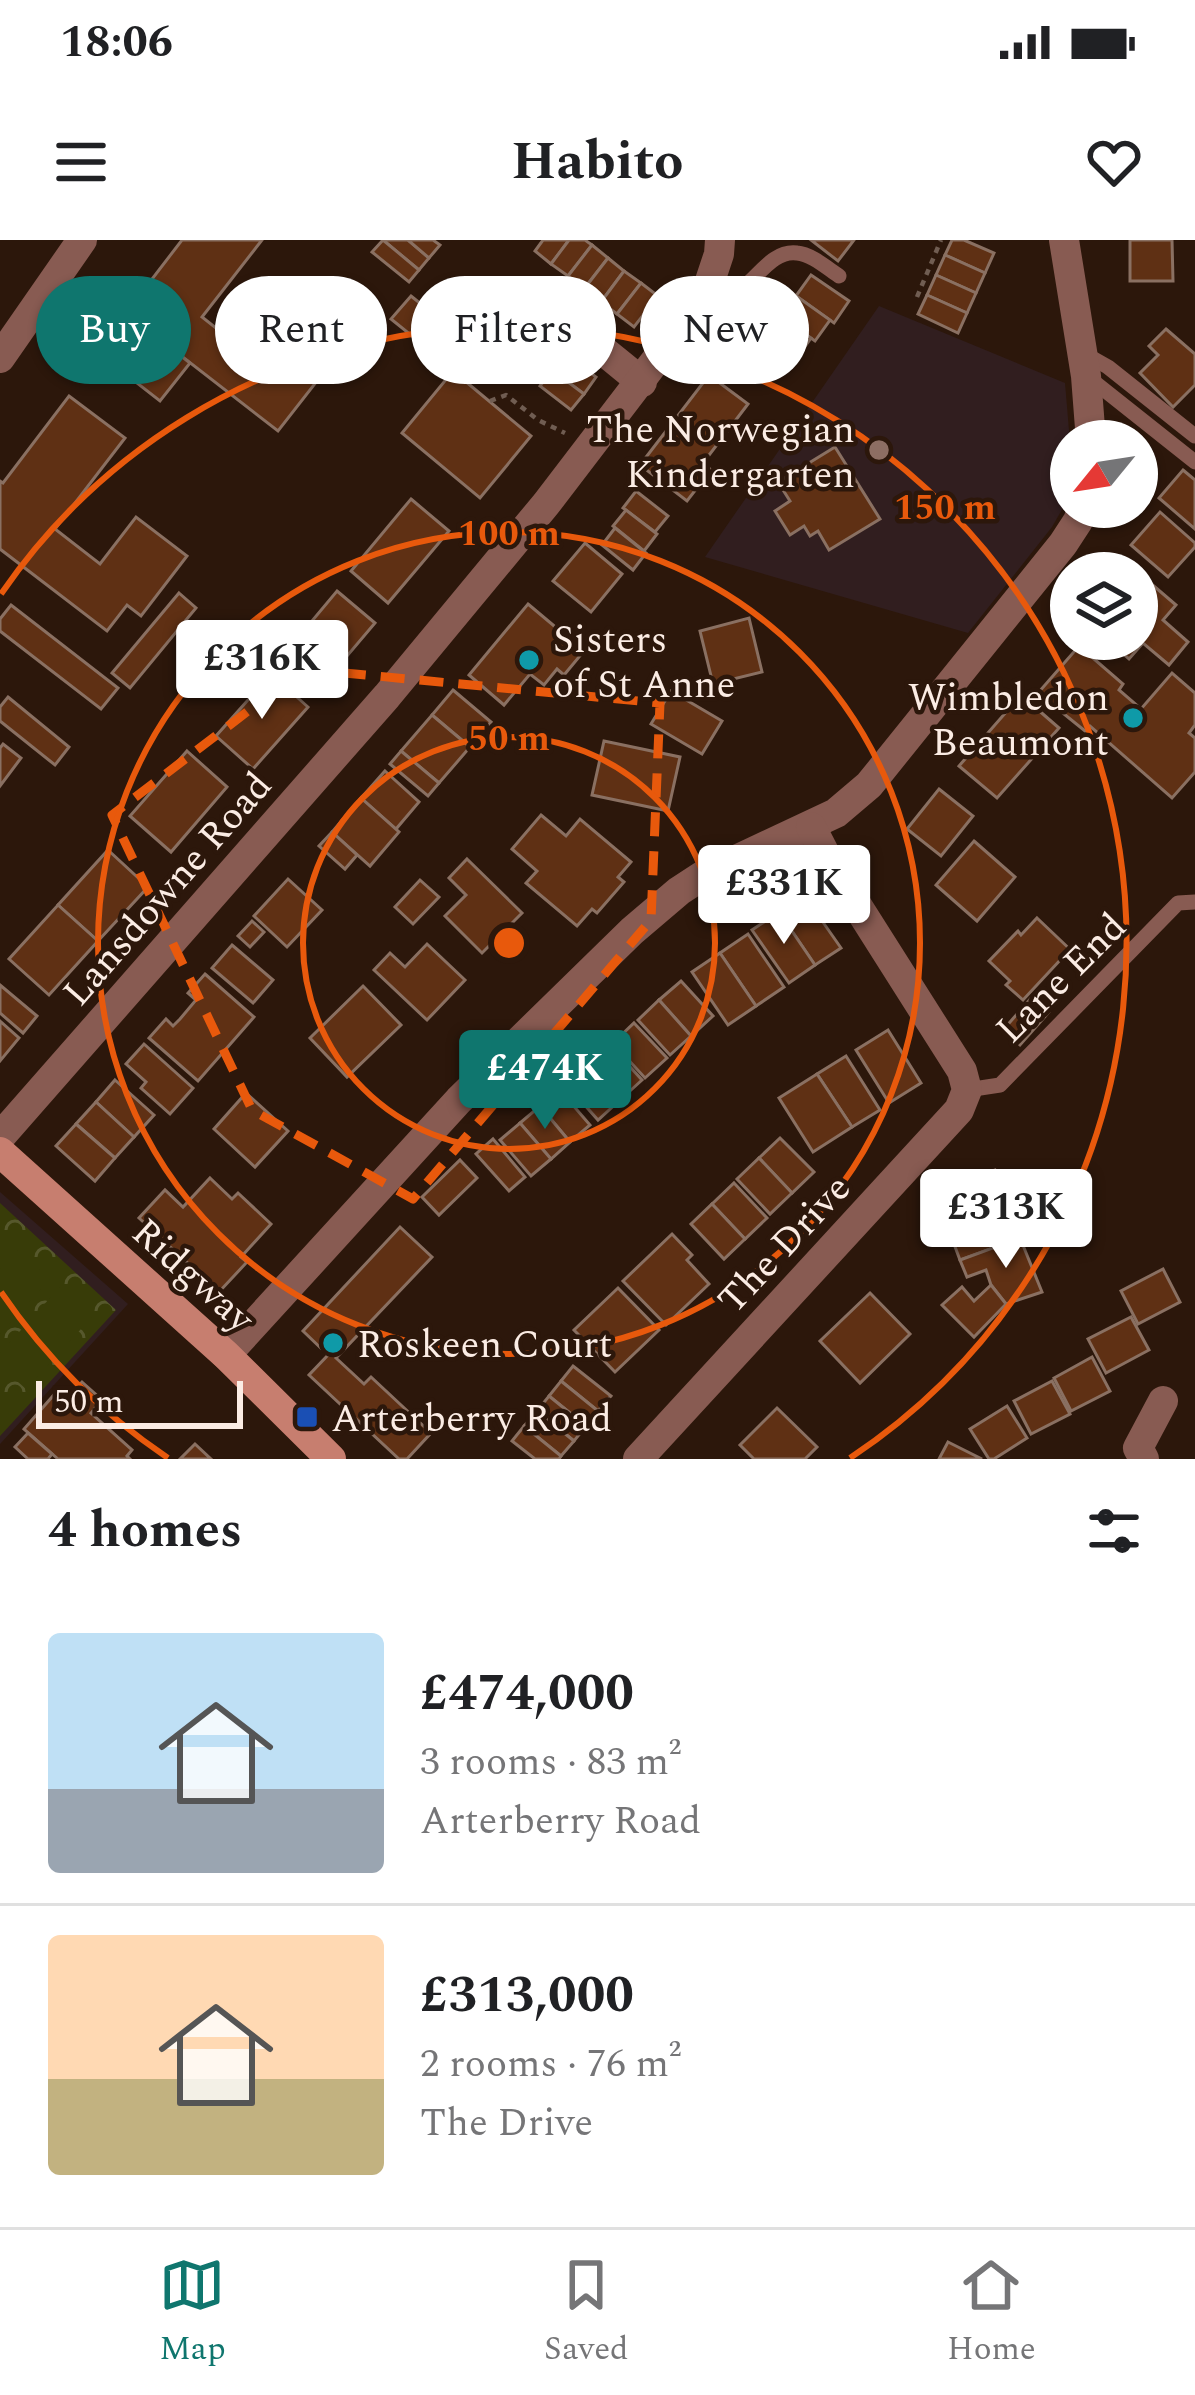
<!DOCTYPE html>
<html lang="en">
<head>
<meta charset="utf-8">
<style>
  body { margin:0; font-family:Spectral,serif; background:#f2f2f2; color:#202124; height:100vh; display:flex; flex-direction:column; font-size:45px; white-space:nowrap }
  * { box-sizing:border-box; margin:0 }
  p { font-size:39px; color:#757577 }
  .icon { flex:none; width:66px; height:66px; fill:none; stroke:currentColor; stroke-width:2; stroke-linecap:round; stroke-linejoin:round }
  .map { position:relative; height:1219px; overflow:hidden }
  .details { display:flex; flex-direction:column; background:#fff; flex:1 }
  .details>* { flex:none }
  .banner { position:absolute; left:36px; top:36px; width:1125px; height:108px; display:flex; gap:24px }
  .needle { width:78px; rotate:240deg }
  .fabs { position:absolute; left:1050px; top:180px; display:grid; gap:24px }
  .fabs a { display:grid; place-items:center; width:108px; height:108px; border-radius:50%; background:#fff; box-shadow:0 3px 9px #0004; font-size:60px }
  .scale { position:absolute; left:36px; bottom:30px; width:207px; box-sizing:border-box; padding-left:12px; border:6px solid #fbece4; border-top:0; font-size:33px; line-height:42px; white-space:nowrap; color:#fbece4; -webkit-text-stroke:9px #2c170b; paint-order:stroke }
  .price { position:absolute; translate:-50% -102px; padding:0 27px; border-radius:12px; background:#fff; color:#222; font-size:39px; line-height:78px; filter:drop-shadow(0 3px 6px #0008) }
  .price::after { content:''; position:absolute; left:50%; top:72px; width:36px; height:27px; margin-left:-18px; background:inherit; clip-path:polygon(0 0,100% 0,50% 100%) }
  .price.current { background:#0f766e; color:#fff }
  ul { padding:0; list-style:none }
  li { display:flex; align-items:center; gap:36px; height:300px; padding:0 48px }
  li+li { border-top:3px solid #e0e0e0 }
  li span { display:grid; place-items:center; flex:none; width:336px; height:240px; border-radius:12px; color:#555 }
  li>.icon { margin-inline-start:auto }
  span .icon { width:144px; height:144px; fill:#fffc; stroke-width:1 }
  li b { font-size:51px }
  h2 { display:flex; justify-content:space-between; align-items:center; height:144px; padding:0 48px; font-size:51px }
  .pill { padding:0 42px; border-radius:54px; background:#fff; box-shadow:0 3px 9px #0004; font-size:42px; line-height:108px }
  .pill.current { background:#0f766e; color:#fff }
  .status { display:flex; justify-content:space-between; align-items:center; height:84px; padding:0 60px; background:#fff; direction:ltr }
  .status svg { height:33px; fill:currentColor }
  header { display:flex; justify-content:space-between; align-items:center; height:156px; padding:0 48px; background:#fff; font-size:54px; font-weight:700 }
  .menu { display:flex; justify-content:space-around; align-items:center; height:168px; border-top:3px solid #e0e0e0; background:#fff; font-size:33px; color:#757577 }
  .menu a { display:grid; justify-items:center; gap:6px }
  .menu .current { color:#0f766e }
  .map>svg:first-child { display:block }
  .education { fill:#311e1f }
  .park { fill:url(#park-crowns) }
  .garden { fill:#383c08 }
  .building { fill:#5f3014; stroke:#8a7062; stroke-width:3 }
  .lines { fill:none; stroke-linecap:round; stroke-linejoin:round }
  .path { stroke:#705d52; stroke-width:4.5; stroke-dasharray:6 6; stroke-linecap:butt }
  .lane { stroke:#885b52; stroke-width:15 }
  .street { stroke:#885b52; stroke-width:30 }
  .secondary { stroke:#c77e6f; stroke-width:30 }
  .marked { fill:none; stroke:#e8590c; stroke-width:9; stroke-dasharray:24 15; stroke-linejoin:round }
  .ring { fill:none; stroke:#e8590c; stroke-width:6 }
  .education-dot { fill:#8d6e63; stroke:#2c170b; stroke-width:4.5 }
  .culture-dot { fill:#0f9aa8; stroke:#2c170b; stroke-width:4.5 }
  .transit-dot { fill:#1a4fb4; stroke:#2c170b; stroke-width:4.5 }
  .labels { text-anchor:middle; stroke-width:9; stroke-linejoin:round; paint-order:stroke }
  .poi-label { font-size:39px; fill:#fbece4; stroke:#2c170b; text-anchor:start }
  .street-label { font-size:39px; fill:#fbece4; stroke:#2c170b }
  .centre { fill:#e8590c; stroke:#2c170b; stroke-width:6 }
  .ring-label { font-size:36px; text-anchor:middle; font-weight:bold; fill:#e8590c; stroke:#2c170b; stroke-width:9; stroke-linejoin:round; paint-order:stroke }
</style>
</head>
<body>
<div class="status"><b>18:06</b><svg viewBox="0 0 49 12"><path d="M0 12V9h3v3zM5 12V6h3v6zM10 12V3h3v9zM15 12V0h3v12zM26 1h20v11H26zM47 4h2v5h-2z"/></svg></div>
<header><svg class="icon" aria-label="menu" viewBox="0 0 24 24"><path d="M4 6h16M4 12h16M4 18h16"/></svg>Habito<svg class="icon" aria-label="heart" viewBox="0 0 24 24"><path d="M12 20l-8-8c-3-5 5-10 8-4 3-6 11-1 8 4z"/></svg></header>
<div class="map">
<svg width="1195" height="1219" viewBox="0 0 1195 1219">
  <defs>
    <pattern id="park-crowns" width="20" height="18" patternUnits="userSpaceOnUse" patternTransform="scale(3)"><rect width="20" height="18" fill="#383c08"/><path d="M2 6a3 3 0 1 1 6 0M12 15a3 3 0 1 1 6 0" fill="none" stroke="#56582c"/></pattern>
  </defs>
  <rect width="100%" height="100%" fill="#2c170b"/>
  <!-- education -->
  <g class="education">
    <path d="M 879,66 L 1065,143 L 1071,214 L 1070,242 L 1064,266 L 1052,287 L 968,393 L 705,317 Z"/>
    <path d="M 0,952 L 128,1064 L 0,1204 Z"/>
  </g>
  <!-- park -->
  <path class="park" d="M 0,963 L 116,1070 L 0,1196 Z"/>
  <!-- garden -->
  <g class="garden">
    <path d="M 18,1010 L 50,1039 L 0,1094 L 0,1029 Z"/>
    <path d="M 60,1047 L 92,1077 L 26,1149 L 0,1126 L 0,1113 Z"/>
  </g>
  <!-- building -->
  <g class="building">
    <path d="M 182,0 L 262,0 L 202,77 L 255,119 L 318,38 L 367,77 L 278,191 L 126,73 Z"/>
    <path d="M 383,0 L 408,0 L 429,18 L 419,30 Z"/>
    <path d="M 383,0 L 419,30 L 409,42 L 372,12 Z"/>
    <path d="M 408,0 L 433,0 L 440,5 L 429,18 Z"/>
    <path d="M 543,0 L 569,0 L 551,24 L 535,11 Z"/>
    <path d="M 569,0 L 585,0 L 592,5 L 568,36 L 551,24 Z"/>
    <path d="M 811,0 L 854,0 L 838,21 Z"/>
    <path d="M 952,0 L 964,0 L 994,13 L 985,33 L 945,15 Z"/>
    <path d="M 1130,0 L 1172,0 L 1173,41 L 1130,41 Z"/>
    <path d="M 592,5 L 608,18 L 584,49 L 568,36 Z"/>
    <path d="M 945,15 L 985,33 L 976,53 L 936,35 Z"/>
    <path d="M 608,18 L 624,31 L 601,62 L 584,49 Z"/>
    <path d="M 624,31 L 641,43 L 617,74 L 601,62 Z"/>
    <path d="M 811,35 L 849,61 L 834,83 L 796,56 Z"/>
    <path d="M 936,35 L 976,53 L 967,73 L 927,55 Z"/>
    <path d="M 641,43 L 658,56 L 634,87 L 617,74 Z"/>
    <path d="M 792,53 L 830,80 L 815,101 L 777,74 Z"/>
    <path d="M 927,55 L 967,73 L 958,93 L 918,74 Z"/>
    <path d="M 411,56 L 431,72 L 412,96 L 391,79 Z"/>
    <path d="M 772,71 L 811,98 L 796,119 L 758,92 Z"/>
    <path d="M 126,73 L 190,123 L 160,161 L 96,111 Z"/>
    <path d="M 1166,89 L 1195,114 L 1195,145 L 1173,167 L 1140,133 L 1158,115 L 1149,106 Z"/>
    <path d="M 565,113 L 596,137 L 584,154 L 552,130 Z"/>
    <path d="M 552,130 L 584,154 L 571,170 L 540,146 Z"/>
    <path d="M 453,131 L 531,196 L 480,258 L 402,193 Z"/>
    <path d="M 709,135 L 748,164 L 703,223 L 711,230 L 687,261 L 640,225 Z"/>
    <path d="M 69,156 L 125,198 L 55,289 L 100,324 L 136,277 L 187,316 L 141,376 L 127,365 L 107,391 L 0,309 L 0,241 L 3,243 Z"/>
    <path d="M 835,207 L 880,279 L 829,310 L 818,291 L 810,296 L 804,286 L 790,295 L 775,271 L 790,261 L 778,242 Z"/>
    <path d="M 1183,230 L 1195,240 L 1195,289 L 1159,258 Z"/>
    <path d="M 636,251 L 668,276 L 655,292 L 623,268 Z"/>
    <path d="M 411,259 L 449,291 L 388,363 L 351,331 Z"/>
    <path d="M 626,270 L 657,294 L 644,311 L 613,286 Z"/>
    <path d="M 1160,272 L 1195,303 L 1195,307 L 1168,337 L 1131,305 Z"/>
    <path d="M 615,288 L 646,313 L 633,330 L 602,305 Z"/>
    <path d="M 585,303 L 622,334 L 591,372 L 553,341 Z"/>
    <path d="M 1134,329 L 1176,365 L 1163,380 L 1188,402 L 1169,425 L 1143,403 L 1129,419 L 1106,399 L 1137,399 L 1137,333 L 1130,333 Z"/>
    <path d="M 337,351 L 375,383 L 314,455 L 276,424 Z"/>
    <path d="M 179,353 L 196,368 L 130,448 L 112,433 Z"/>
    <path d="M 528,364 L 584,411 L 564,435 L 557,429 L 544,445 L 530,434 L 504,465 L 469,435 Z"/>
    <path d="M 11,365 L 118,448 L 101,469 L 0,391 L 0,379 Z"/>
    <path d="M 749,378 L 762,432 L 713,444 L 700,391 Z"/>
    <path d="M 1079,406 L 1123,444 L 1119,450 L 1141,469 L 1172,433 L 1195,453 L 1195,485 L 1189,493 L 1195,498 L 1195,532 L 1172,558 L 1090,486 L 1085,491 L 1038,453 Z"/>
    <path d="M 271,434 L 308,467 L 253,529 L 216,496 Z"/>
    <path d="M 453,450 L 491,482 L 470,507 L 432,475 Z"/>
    <path d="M 671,451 L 722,481 L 702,514 L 651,484 Z"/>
    <path d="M 1021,455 L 1059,488 L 997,558 L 959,526 Z"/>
    <path d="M 8,457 L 69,507 L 55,525 L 0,481 L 0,467 Z"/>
    <path d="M 432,475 L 470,507 L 439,543 L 401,511 Z"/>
    <path d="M 604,501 L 680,517 L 668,571 L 592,555 Z"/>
    <path d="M 3,504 L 21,518 L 0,546 L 0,508 Z"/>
    <path d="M 187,511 L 227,547 L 171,612 L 130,576 Z"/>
    <path d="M 401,511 L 439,543 L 428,556 L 390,524 Z"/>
    <path d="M 385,531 L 419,562 L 396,589 L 361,558 Z"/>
    <path d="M 939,549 L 973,576 L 941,616 L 907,589 Z"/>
    <path d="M 361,558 L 399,592 L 370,626 L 332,592 Z"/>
    <path d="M 541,575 L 566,596 L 580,579 L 631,622 L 618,637 L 624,642 L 597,673 L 592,669 L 577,686 L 526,643 L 537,631 L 512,609 Z"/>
    <path d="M 332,592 L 357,615 L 345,629 L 319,606 Z"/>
    <path d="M 974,601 L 1015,637 L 977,681 L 936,645 Z"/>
    <path d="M 108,610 L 148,647 L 98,701 L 58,665 Z"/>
    <path d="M 467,619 L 522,673 L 482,713 L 445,676 L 466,655 L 449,638 Z"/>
    <path d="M 288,639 L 322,670 L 287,707 L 254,676 Z"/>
    <path d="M 420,640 L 439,657 L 413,684 L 395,667 Z"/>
    <path d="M 804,655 L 841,708 L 815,725 L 779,672 Z"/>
    <path d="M 58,665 L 98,701 L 49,755 L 9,719 Z"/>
    <path d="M 779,672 L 815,725 L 789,743 L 752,690 Z"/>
    <path d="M 1037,678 L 1077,716 L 1071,723 L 1063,717 L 1023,760 L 1006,745 L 1010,741 L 989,721 L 1018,691 L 1021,695 Z"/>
    <path d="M 252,681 L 264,692 L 250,707 L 238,696 Z"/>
    <path d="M 748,694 L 784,747 L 756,766 L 720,713 Z"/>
    <path d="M 427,704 L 465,740 L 427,780 L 374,730 L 390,713 L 405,727 Z"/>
    <path d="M 232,705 L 273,740 L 253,763 L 212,728 Z"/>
    <path d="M 720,713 L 756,766 L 728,785 L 692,732 Z"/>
    <path d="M 205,734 L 254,777 L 198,841 L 149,798 L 166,779 L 173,786 L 180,779 L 196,760 L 188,753 Z"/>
    <path d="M 681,741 L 713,776 L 691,796 L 659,760 Z"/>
    <path d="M 0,745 L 37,776 L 23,793 L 0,773 Z"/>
    <path d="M 363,746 L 401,785 L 347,837 L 310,798 Z"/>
    <path d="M 1032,757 L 1049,772 L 1020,805 L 1003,790 Z"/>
    <path d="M 659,760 L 691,796 L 670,815 L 638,780 Z"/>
    <path d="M 0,781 L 19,798 L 0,821 Z"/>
    <path d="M 634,783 L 667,818 L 645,838 L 613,803 Z"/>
    <path d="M 888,790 L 921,843 L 889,863 L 856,810 Z"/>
    <path d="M 144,804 L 193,848 L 170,874 L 141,848 L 146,842 L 126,824 Z"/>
    <path d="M 610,805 L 642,840 L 620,860 L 588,825 Z"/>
    <path d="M 846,816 L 880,870 L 852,887 L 817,834 Z"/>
    <path d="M 588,825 L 620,860 L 598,880 L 567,845 Z"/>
    <path d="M 817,834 L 852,887 L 813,912 L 779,858 Z"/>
    <path d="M 115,840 L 154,875 L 134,897 L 96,862 Z"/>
    <path d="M 559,849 L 590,885 L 570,902 L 540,866 Z"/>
    <path d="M 246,853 L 288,891 L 255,927 L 214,889 Z"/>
    <path d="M 96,862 L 134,897 L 115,918 L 76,884 Z"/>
    <path d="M 540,866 L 570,902 L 551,919 L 520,883 Z"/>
    <path d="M 520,883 L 551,919 L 531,936 L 500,900 Z"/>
    <path d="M 76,884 L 115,918 L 95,941 L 56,906 Z"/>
    <path d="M 780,898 L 814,932 L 792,953 L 759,918 Z"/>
    <path d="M 493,899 L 525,937 L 509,951 L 476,914 Z"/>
    <path d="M 759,918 L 792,953 L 770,974 L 737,939 Z"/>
    <path d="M 460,920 L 477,938 L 439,975 L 422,957 Z"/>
    <path d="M 995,930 L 1008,966 L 948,988 L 939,964 L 957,958 L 953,946 Z"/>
    <path d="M 210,938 L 232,959 L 238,953 L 271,984 L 241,1017 L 247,1022 L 219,1052 L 139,978 L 165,950 L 183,967 Z"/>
    <path d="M 734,943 L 767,978 L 745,999 L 712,964 Z"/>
    <path d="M 712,964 L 745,999 L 724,1019 L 691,984 Z"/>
    <path d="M 1008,966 L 1020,998 L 960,1020 L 948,988 Z"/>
    <path d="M 400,987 L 432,1017 L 336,1118 L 364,1144 L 371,1137 L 431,1193 L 407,1219 L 399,1219 L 309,1135 L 328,1115 L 303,1091 Z"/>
    <path d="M 672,994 L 692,1015 L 687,1020 L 709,1044 L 666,1085 L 623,1041 Z"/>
    <path d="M 1020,998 L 1042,1052 L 1006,1064 L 991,1045 L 986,1030 L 967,1037 L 960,1020 Z"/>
    <path d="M 1163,1029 L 1180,1062 L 1138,1084 L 1121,1051 Z"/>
    <path d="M 991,1045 L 1006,1064 L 974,1097 L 942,1065 L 962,1047 L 974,1061 Z"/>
    <path d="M 618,1048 L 659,1090 L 615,1132 L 574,1090 Z"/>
    <path d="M 870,1053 L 910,1094 L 860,1143 L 820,1101 Z"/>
    <path d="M 1131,1077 L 1149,1110 L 1106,1133 L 1088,1099 Z"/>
    <path d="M 1092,1117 L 1110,1151 L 1071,1171 L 1054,1138 Z"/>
    <path d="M 573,1126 L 611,1156 L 598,1171 L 561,1141 Z"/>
    <path d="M 561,1141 L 598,1171 L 586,1186 L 549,1156 Z"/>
    <path d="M 1052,1141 L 1070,1174 L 1031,1194 L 1014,1161 Z"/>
    <path d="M 82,1142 L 102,1160 L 91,1173 L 132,1210 L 127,1216 L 130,1219 L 58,1219 L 24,1189 L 59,1149 L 68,1157 Z"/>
    <path d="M 549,1156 L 586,1186 L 574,1201 L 537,1171 Z"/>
    <path d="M 1007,1166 L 1027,1198 L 994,1219 L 989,1219 L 970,1189 Z"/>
    <path d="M 777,1168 L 817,1207 L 805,1219 L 754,1219 L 740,1205 Z"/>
    <path d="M 537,1171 L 574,1201 L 561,1216 L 524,1186 Z"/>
    <path d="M 524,1186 L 561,1216 L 559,1219 L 535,1219 L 512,1201 Z"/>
    <path d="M 28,1193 L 52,1214 L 48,1219 L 28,1219 L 15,1207 Z"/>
    <path d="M 948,1202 L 982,1219 L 939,1219 Z"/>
    <path d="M 195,1204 L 211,1219 L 180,1219 Z"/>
  </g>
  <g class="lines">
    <!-- path -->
    <g class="path">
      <path d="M 917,57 L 941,0"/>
      <path d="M 490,161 L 506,155 L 538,180 L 565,193"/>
    </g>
    <!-- lane -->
    <g class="lane">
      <path d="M 705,56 C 712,57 718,58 725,57 C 752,52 767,9 797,13 C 811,14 827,28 839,36"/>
      <path d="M 1085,114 L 1108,127 L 1195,196"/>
      <path d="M 1088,137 L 1195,222"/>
      <path d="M 967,850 L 1000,845 L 1178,663 L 1195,662"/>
    </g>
    <!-- street -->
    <g class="street">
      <path d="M 1064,0 L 1086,136 L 1091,201"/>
      <path d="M 481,68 C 497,65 513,59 530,63 C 557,69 616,122 642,142"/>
      <path d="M 0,118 L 82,0"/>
      <path d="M 0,897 L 387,456 L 546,264 L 705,56 L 719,14 L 720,0"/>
      <path d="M 226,1115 L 459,860 L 632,691 L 679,651 L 702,636 L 836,573 L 869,545 L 1063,304 L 1078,281 L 1083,267"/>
      <path d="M 638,1219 L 959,870 L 967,850 L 962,831 L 827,618 L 811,587"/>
      <path d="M 1144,1219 L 1138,1208 L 1163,1161"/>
    </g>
    <!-- secondary -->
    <path class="secondary" d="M 0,912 L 226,1115 L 331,1219"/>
  </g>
  <!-- marked area -->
  <path class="marked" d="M 303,429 L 660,463 L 651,680 L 413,959 L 252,870 L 112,575 Z"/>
  <!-- distance rings -->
  <g class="ring">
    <circle cx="509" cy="703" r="206"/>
    <circle cx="509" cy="703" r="411"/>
    <path d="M168 1218A617 617 0 0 1 1 1052M1 354A617 617 0 1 1 850 1218"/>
  </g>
  <!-- markers -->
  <circle class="education-dot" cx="879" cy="210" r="12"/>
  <g class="culture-dot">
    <circle cx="529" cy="420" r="12"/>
    <circle cx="1133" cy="478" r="12"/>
    <circle cx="333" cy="1103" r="12"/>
  </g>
  <rect class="transit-dot" x="295" y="1165" width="24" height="24" rx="6"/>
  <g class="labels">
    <!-- poi labels -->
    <g class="poi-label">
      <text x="855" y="202" text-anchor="end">The Norwegian<tspan x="855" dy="45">Kindergarten</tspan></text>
      <text x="553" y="412">Sisters<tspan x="553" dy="45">of St Anne</tspan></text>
      <text x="1109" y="470" text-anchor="end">Wimbledon<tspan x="1109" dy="45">Beaumont</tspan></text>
      <text x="357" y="1117">Roskeen Court</text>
      <text x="331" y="1191">Arterberry Road</text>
    </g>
    <!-- street labels -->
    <g class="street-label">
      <text transform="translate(166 648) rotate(-49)" y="14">Lansdowne Road</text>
      <text transform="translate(1060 737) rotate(-45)" y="14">Lane End</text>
      <text transform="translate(783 1003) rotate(-47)" y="14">The Drive</text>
      <text transform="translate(194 1034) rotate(42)" y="14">Ridgway</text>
    </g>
  </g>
  <circle cx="509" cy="703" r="18" class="centre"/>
  <g class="ring-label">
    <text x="945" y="279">150 m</text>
    <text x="509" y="305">100 m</text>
    <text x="509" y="510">50 m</text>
  </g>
</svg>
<div class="fabs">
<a><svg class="needle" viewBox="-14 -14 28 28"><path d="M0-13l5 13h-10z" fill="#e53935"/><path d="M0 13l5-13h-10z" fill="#757577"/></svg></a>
<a><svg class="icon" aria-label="layers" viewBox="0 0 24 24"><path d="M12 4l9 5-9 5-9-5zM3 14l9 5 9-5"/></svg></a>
</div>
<div class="scale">50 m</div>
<b class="price" style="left:262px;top:482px">£316K</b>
<b class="price" style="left:784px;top:707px">£331K</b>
<b class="price current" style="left:545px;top:892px">£474K</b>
<b class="price" style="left:1006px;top:1031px">£313K</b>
<div class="banner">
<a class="pill current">Buy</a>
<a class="pill">Rent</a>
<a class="pill">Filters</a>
<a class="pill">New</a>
</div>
</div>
<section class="details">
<h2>4 homes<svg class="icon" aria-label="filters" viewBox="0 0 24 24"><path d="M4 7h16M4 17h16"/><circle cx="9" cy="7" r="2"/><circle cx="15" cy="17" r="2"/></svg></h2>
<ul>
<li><span style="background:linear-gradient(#bfe0f5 65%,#9aa5b1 0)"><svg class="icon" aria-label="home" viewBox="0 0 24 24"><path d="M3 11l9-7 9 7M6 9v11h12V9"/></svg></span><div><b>£474,000</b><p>3 rooms · 83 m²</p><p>Arterberry Road</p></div></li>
<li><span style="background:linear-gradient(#ffd9b3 60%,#c2b280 0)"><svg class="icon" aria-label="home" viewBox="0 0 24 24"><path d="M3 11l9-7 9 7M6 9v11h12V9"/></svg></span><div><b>£313,000</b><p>2 rooms · 76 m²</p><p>The Drive</p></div></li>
</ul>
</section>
<nav class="menu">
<a class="current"><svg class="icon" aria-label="map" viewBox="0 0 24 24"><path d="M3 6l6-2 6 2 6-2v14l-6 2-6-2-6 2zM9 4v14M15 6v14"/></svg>Map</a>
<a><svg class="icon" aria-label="saved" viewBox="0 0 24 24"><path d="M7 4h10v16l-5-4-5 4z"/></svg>Saved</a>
<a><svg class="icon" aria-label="home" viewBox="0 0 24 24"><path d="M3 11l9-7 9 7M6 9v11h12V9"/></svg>Home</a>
</nav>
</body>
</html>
